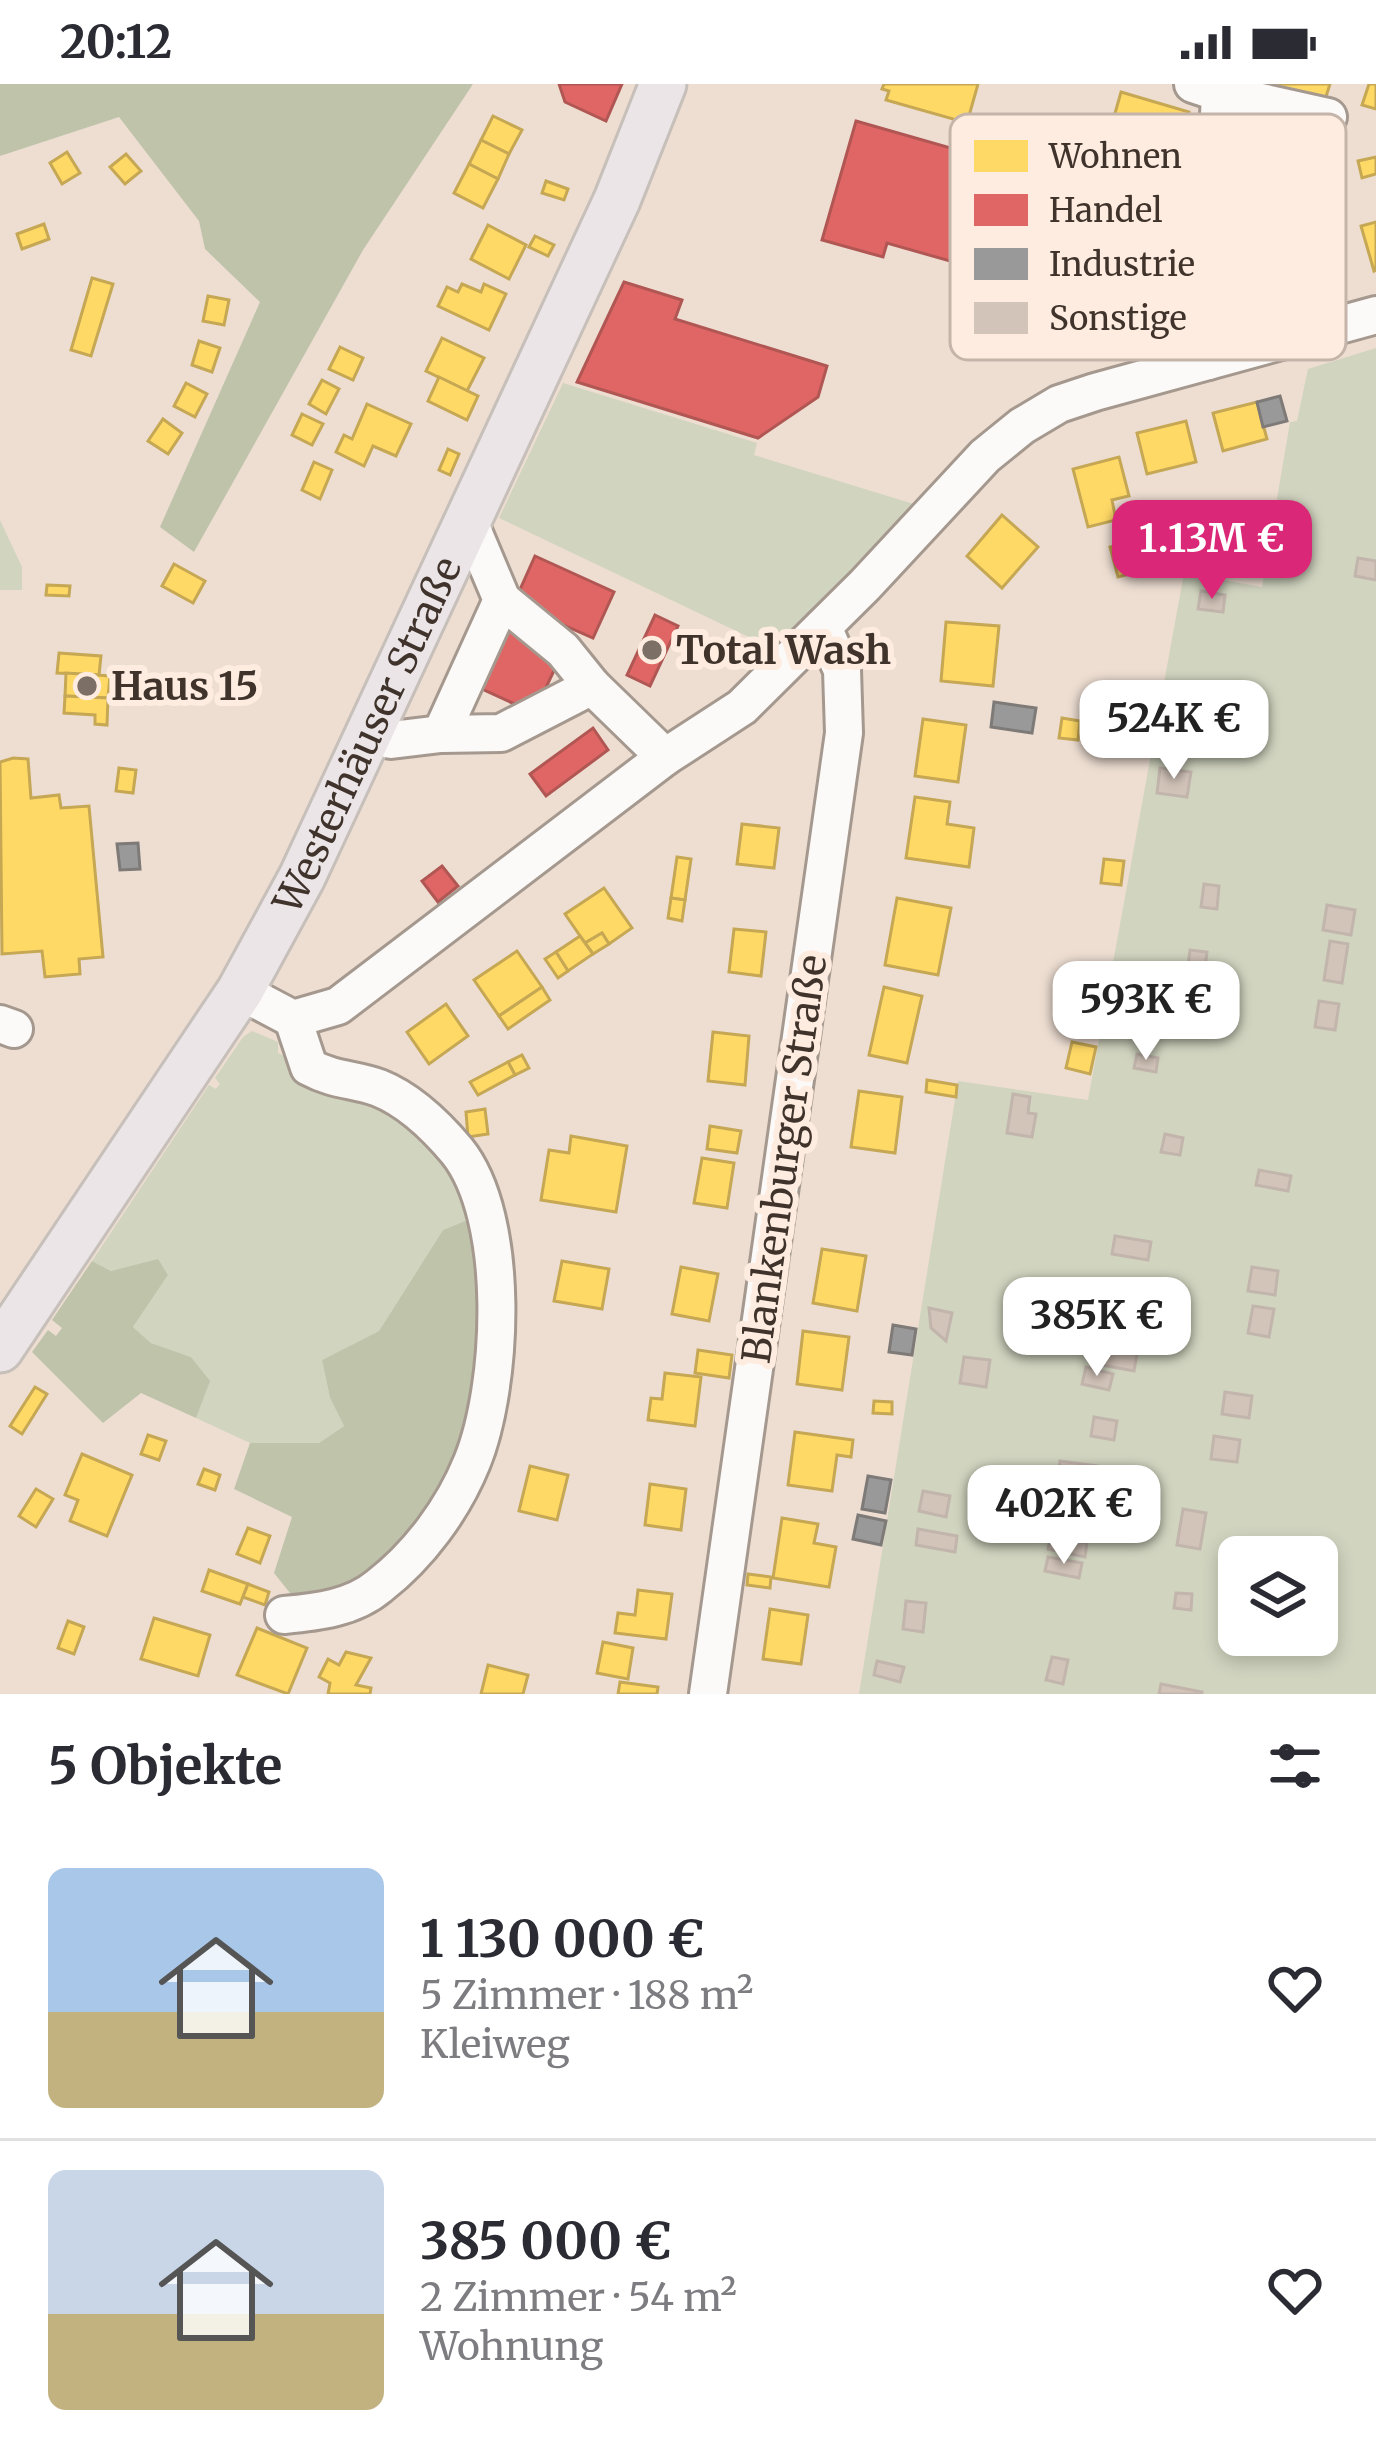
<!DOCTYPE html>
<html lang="de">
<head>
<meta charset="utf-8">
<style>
  body { margin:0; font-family:Merriweather,serif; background:#f2f2f3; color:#2b2b33; height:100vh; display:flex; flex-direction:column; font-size:45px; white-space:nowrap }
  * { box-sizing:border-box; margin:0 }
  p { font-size:39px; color:#7c7c81 }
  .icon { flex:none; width:66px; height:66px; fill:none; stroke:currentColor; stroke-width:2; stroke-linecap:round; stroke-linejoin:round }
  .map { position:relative; height:1610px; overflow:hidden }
  .side { display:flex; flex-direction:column; background:#fff; flex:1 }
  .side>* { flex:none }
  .controls { position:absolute; left:1218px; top:1452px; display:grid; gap:24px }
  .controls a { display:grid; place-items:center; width:120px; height:120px; border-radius:18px; background:#fff; box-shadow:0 6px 18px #0003; font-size:60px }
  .price { position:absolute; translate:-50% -102px; padding:0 27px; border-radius:24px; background:#fff; color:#222; font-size:39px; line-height:78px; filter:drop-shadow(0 3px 6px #0008) }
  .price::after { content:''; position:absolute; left:50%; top:72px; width:36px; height:27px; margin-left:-18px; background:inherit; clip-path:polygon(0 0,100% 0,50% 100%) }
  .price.current { background:#db2777; color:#fff }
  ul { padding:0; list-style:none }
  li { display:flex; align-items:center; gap:36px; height:300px; padding:0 48px }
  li+li { border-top:3px solid #e1e1e2 }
  li span { display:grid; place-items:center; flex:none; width:336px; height:240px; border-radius:18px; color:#555 }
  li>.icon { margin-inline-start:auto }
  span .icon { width:144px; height:144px; fill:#fffc; stroke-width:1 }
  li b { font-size:51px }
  h2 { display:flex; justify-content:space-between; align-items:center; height:144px; padding:0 48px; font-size:51px }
  .status { display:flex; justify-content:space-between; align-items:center; height:84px; padding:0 60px; background:#fff; direction:ltr }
  .status svg { height:33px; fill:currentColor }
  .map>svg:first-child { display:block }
  .green { fill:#d1d4bf; fill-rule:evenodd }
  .forest { fill:#bec3aa }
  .homes { fill:#ffd966; stroke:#c5a754; stroke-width:3 }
  .shops { fill:#e06666; stroke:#b05754; stroke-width:3 }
  .industry { fill:#999; stroke:#7e7a78; stroke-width:3 }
  .building { fill:#d2c4b9; stroke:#c2b5ac; stroke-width:3 }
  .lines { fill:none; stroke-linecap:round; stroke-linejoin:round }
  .minor-casing { stroke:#a5998f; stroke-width:42 }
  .major-casing { stroke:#c7bfb9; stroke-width:51 }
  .minor { stroke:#fcfaf8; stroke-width:36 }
  .major { stroke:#ebe5e7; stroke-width:45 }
  .poi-dot { fill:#7c6f65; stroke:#fdecdf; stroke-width:4.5 }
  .labels { text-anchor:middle; stroke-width:12; stroke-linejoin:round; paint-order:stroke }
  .poi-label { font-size:39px; font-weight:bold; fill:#3f332b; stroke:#fdecdf; text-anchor:start }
  .street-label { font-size:39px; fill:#3f332b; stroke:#fdecdf }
  .key { fill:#fdecdf; stroke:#c4b4a9; stroke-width:3 }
  .key-label { font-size:33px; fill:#3f332b }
</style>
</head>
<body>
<div class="status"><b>20:12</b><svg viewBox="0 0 49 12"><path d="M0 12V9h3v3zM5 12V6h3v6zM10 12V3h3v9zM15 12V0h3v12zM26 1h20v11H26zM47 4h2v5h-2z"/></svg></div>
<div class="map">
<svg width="1376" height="1610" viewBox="0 0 1376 1610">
  <rect width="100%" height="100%" fill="#eeded2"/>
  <!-- green -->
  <g class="green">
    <path d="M 1376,264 L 1376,1610 L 859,1610 L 958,997 L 1088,1016 L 1184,489 L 1262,503 L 1290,338 L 1297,337 L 1308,285 ZM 1239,1473 L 1317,1473 L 1317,1551 L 1239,1551 Z"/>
    <path d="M 563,299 L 757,359 L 754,371 L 917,421 L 778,567 L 499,434 Z"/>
    <path d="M 0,436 L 22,483 L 22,506 L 0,506 Z"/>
    <path d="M 252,947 L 278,958 L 278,969 L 376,1015 L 451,1074 L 475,1133 L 443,1146 L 379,1247 L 322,1276 L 330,1314 L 344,1342 L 319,1359 L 250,1359 L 196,1334 L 209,1297 L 191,1273 L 151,1259 L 133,1243 L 168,1191 L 158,1176 L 111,1187 L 92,1177 L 209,1001 L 216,1005 L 220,1000 L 215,994 L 243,953 Z"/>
  </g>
  <!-- forest -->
  <g class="forest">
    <path d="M 0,0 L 473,0 L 363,166 L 194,468 L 160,443 L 260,218 L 205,165 L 199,137 L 119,33 L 0,72 Z"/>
    <path d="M 475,1133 L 480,1150 L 480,1286 L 460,1374 L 436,1422 L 370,1495 L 298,1519 L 274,1489 L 292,1433 L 234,1405 L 250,1359 L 319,1359 L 344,1342 L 330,1314 L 322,1276 L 379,1247 L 443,1146 Z"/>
    <path d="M 158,1175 L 168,1191 L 133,1243 L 151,1259 L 191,1273 L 210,1297 L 196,1334 L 141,1309 L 103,1339 L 32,1268 L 48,1246 L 56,1252 L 62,1244 L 52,1236 L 92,1177 L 111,1187 Z"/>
  </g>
  <!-- homes -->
  <g class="homes">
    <path d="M 884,0 L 978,0 L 967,39 L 886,16 L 889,7 L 882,5 Z"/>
    <path d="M 1279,0 L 1330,0 L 1324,19 L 1278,4 Z"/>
    <path d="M 1369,0 L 1376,0 L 1376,25 L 1362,21 Z"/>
    <path d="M 1121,8 L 1189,28 L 1175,76 L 1159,71 L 1155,83 L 1104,68 Z"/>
    <path d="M 493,32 L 522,46 L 509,70 L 481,56 Z"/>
    <path d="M 481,56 L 509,70 L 498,95 L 469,80 Z"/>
    <path d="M 67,68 L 80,89 L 62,100 L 50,79 Z"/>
    <path d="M 126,70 L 141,87 L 125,100 L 110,83 Z"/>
    <path d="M 1376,73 L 1376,90 L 1362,94 L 1358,77 Z"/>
    <path d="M 469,80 L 498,95 L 483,124 L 454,109 Z"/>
    <path d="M 546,97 L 568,105 L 564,116 L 542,109 Z"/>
    <path d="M 1376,138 L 1376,186 L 1374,187 L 1361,142 Z"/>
    <path d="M 44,140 L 49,155 L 22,165 L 17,150 Z"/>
    <path d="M 488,141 L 526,161 L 509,195 L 471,175 Z"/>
    <path d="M 535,152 L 554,161 L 548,172 L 529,163 Z"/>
    <path d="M 92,194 L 113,200 L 91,272 L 71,266 Z"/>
    <path d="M 462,200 L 481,208 L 484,200 L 506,210 L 489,246 L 438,222 L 447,203 L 458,208 Z"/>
    <path d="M 208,212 L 229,216 L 224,241 L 203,237 Z"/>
    <path d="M 442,254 L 484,274 L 467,307 L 426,287 Z"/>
    <path d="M 199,257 L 220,264 L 212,288 L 192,281 Z"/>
    <path d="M 340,263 L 363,274 L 353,296 L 329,285 Z"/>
    <path d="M 439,293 L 478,312 L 467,336 L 428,317 Z"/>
    <path d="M 322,296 L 339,305 L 326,330 L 309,320 Z"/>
    <path d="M 186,299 L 207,310 L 195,333 L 174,322 Z"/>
    <path d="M 1257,318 L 1267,355 L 1223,367 L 1213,329 Z"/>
    <path d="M 367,320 L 411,340 L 396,372 L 373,362 L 364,382 L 336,368 L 344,351 L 352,355 Z"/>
    <path d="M 302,330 L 323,340 L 312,361 L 292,351 Z"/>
    <path d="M 163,335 L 182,349 L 168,370 L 148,357 Z"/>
    <path d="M 1186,337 L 1196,378 L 1147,390 L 1137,349 Z"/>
    <path d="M 448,365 L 459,370 L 450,391 L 439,386 Z"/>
    <path d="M 1119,373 L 1129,412 L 1112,416 L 1116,436 L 1088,443 L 1073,385 Z"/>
    <path d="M 314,378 L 332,386 L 320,415 L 302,406 Z"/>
    <path d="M 1002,431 L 1038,463 L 1002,504 L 967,472 Z"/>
    <path d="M 1152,452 L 1160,482 L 1118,493 L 1110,463 Z"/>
    <path d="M 174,480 L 205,497 L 193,519 L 162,502 Z"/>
    <path d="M 47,501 L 70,502 L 69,512 L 46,511 Z"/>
    <path d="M 946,538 L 999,542 L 993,602 L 941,597 Z"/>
    <path d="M 59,569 L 101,572 L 99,591 L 57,589 Z"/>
    <path d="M 66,589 L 110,592 L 108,614 L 65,612 Z"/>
    <path d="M 65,612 L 108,614 L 107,641 L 95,640 L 95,631 L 64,629 Z"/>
    <path d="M 1062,634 L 1080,637 L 1078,656 L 1059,654 Z"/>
    <path d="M 923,635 L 966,641 L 958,698 L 915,692 Z"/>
    <path d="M 13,674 L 28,675 L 31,714 L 59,711 L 61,724 L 89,722 L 103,873 L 79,875 L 80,890 L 45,893 L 42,867 L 2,870 L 0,678 Z"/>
    <path d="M 119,684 L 136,686 L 133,709 L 116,707 Z"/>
    <path d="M 915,713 L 950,718 L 947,740 L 974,744 L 969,783 L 906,774 Z"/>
    <path d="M 742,740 L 779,744 L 774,784 L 737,780 Z"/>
    <path d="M 677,773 L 691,775 L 685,816 L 671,814 Z"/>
    <path d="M 1104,775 L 1124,777 L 1121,801 L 1101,799 Z"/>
    <path d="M 604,804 L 632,844 L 609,860 L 602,849 L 585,859 L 565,830 Z"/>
    <path d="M 671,814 L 685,816 L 682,837 L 668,834 Z"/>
    <path d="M 897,814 L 951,824 L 938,891 L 885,881 Z"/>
    <path d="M 734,845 L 766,848 L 761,892 L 729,888 Z"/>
    <path d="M 602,849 L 609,860 L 593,870 L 585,859 Z"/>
    <path d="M 580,852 L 593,870 L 568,887 L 556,868 Z"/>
    <path d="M 517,867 L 542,903 L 499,932 L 474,896 Z"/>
    <path d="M 556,868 L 568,887 L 558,894 L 545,875 Z"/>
    <path d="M 1078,895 L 1097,899 L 1091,929 L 1072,925 Z"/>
    <path d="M 542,903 L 550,916 L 508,945 L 499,932 Z"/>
    <path d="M 884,903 L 922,912 L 907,979 L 869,971 Z"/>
    <path d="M 446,920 L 468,952 L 429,980 L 407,948 Z"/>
    <path d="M 713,948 L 749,952 L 745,1001 L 708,997 Z"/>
    <path d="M 1072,958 L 1096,963 L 1090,990 L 1066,984 Z"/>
    <path d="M 522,971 L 529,984 L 515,991 L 508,978 Z"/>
    <path d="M 508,978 L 515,991 L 478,1011 L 470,998 Z"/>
    <path d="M 927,996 L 957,1001 L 956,1013 L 926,1008 Z"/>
    <path d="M 859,1007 L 902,1013 L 895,1069 L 851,1063 Z"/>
    <path d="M 485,1025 L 488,1050 L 468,1053 L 466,1028 Z"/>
    <path d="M 710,1042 L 741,1047 L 737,1069 L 707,1065 Z"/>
    <path d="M 571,1052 L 627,1062 L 616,1128 L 541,1116 L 549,1066 L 569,1069 Z"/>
    <path d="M 702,1074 L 734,1079 L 727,1124 L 694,1119 Z"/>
    <path d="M 822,1165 L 866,1172 L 857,1227 L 813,1219 Z"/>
    <path d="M 562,1177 L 609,1185 L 602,1225 L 554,1217 Z"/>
    <path d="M 681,1183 L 718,1190 L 709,1237 L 672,1230 Z"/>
    <path d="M 803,1247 L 849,1253 L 842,1306 L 797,1300 Z"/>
    <path d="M 698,1266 L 732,1271 L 729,1294 L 695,1289 Z"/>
    <path d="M 665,1289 L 701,1293 L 695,1342 L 648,1336 L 651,1314 L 662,1315 Z"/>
    <path d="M 35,1303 L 47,1310 L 22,1350 L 10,1342 Z"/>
    <path d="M 874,1317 L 892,1318 L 892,1330 L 873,1329 Z"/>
    <path d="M 795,1348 L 853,1356 L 851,1373 L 837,1371 L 832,1407 L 788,1401 Z"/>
    <path d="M 148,1351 L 166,1357 L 159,1376 L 141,1370 Z"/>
    <path d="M 82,1370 L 132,1391 L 107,1452 L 70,1437 L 78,1416 L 65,1411 Z"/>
    <path d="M 530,1382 L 568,1391 L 557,1436 L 519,1427 Z"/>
    <path d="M 204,1385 L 220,1391 L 215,1406 L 198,1400 Z"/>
    <path d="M 650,1400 L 686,1405 L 681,1446 L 645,1441 Z"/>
    <path d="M 36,1405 L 53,1415 L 36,1443 L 19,1432 Z"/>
    <path d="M 782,1434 L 818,1440 L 814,1459 L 836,1463 L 829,1503 L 773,1494 Z"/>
    <path d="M 248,1444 L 270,1452 L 260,1479 L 237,1470 Z"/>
    <path d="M 209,1486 L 248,1500 L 240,1520 L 202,1507 Z"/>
    <path d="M 748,1490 L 771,1493 L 770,1504 L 747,1501 Z"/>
    <path d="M 248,1500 L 269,1508 L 265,1521 L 243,1513 Z"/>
    <path d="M 638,1506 L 672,1510 L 666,1555 L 615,1549 L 618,1529 L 635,1531 Z"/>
    <path d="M 770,1525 L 808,1531 L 801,1580 L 763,1575 Z"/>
    <path d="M 154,1534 L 210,1551 L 198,1592 L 141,1575 Z"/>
    <path d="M 68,1537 L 84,1543 L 74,1570 L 58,1564 Z"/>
    <path d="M 257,1544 L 307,1564 L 288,1610 L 237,1591 Z"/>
    <path d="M 603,1558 L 633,1564 L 628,1595 L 597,1589 Z"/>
    <path d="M 346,1568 L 371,1574 L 356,1601 L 371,1604 L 370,1610 L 328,1610 L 330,1599 L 319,1593 L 328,1575 L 339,1581 Z"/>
    <path d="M 488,1581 L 528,1591 L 523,1610 L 481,1610 Z"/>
    <path d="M 620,1598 L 658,1603 L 657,1610 L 618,1610 Z"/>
  </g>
  <!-- shops -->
  <g class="shops">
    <path d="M 559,0 L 622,0 L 606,37 L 565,18 Z"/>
    <path d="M 856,37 L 1066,97 L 1056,134 L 1033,127 L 1013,195 L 887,159 L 883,173 L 822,156 Z"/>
    <path d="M 624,198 L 682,216 L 675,235 L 827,282 L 818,313 L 758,354 L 577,298 Z"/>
    <path d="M 535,472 L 614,508 L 593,554 L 514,519 Z"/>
    <path d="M 514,519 L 562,540 L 547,574 L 558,578 L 534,629 L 469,599 Z"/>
    <path d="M 655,531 L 678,542 L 650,602 L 627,591 Z"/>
    <path d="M 593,644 L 608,666 L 546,712 L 530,690 Z"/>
    <path d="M 442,782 L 458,802 L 438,818 L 422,797 Z"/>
  </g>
  <!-- industry -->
  <g class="industry">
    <path d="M 1280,312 L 1287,337 L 1263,343 L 1257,318 Z"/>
    <path d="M 994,618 L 1036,624 L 1032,649 L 991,643 Z"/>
    <path d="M 138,759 L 140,785 L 120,786 L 117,760 Z"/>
    <path d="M 893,1241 L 916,1245 L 912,1271 L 889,1268 Z"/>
    <path d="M 868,1392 L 891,1396 L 885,1429 L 862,1425 Z"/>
    <path d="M 858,1431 L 886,1437 L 881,1461 L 853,1455 Z"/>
  </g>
  <!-- building -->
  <g class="building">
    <path d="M 1358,474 L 1376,477 L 1376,496 L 1355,492 Z"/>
    <path d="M 1201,507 L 1225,511 L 1223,528 L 1198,525 Z"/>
    <path d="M 1218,641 L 1250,646 L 1247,660 L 1216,655 Z"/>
    <path d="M 1160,684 L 1191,688 L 1187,713 L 1157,709 Z"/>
    <path d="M 1204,800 L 1219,802 L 1217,825 L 1201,823 Z"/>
    <path d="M 1327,821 L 1355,826 L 1351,851 L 1323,846 Z"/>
    <path d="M 1330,857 L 1348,860 L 1342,899 L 1324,896 Z"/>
    <path d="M 1190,866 L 1207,868 L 1204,892 L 1187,890 Z"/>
    <path d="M 1179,917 L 1200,921 L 1195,950 L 1174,946 Z"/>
    <path d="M 1319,917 L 1339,920 L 1335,946 L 1315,943 Z"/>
    <path d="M 1137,970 L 1158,974 L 1156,988 L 1134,984 Z"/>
    <path d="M 1013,1010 L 1030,1013 L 1028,1029 L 1036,1030 L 1032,1053 L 1007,1049 Z"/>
    <path d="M 1165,1050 L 1183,1054 L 1180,1071 L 1161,1068 Z"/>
    <path d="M 1259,1086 L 1291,1092 L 1288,1107 L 1256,1101 Z"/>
    <path d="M 1115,1152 L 1151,1158 L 1148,1176 L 1112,1170 Z"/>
    <path d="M 1252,1183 L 1278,1187 L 1275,1211 L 1248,1207 Z"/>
    <path d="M 1253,1222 L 1274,1225 L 1269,1253 L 1248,1249 Z"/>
    <path d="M 929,1224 L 952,1229 L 946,1257 L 931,1244 Z"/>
    <path d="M 1105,1264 L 1137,1270 L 1134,1287 L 1102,1281 Z"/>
    <path d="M 964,1273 L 990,1276 L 986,1303 L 960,1299 Z"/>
    <path d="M 1086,1283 L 1113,1290 L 1109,1306 L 1082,1300 Z"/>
    <path d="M 1225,1308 L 1252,1312 L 1249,1334 L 1222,1330 Z"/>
    <path d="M 1094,1333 L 1117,1337 L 1114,1356 L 1091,1352 Z"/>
    <path d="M 1214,1352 L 1240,1356 L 1237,1378 L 1211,1375 Z"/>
    <path d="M 1060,1377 L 1098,1382 L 1096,1401 L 1058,1396 Z"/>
    <path d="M 923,1407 L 950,1412 L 946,1433 L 919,1427 Z"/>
    <path d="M 1183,1425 L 1206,1429 L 1200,1465 L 1177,1461 Z"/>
    <path d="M 918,1445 L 957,1452 L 955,1468 L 916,1461 Z"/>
    <path d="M 1051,1451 L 1087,1459 L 1085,1473 L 1048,1465 Z"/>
    <path d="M 1048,1473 L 1082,1479 L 1079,1494 L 1045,1487 Z"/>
    <path d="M 1176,1509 L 1192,1510 L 1191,1526 L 1174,1524 Z"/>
    <path d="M 906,1517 L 926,1519 L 923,1548 L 903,1545 Z"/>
    <path d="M 1052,1573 L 1068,1576 L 1063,1600 L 1046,1596 Z"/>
    <path d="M 877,1577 L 904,1583 L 900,1598 L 874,1591 Z"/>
    <path d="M 1161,1600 L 1202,1608 L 1202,1610 L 1159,1610 Z"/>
  </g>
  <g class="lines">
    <defs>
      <g id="minor">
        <path d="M 1193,0 L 1220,9 L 1208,277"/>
        <path d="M 1220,9 L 1328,33"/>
        <path d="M 502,516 L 563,566 L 592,602"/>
        <path d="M 441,650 L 501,649 L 592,602 L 665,673"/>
        <path d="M 368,651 L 391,656 L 441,650 L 502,516 L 467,433"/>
        <path d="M 240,907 L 293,935 L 338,922 L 665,673 L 742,623 L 865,501 L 985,372 L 1022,342 L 1059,320 L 1095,308 L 1376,231"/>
        <path d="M 0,940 L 14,945"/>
        <path d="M 284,1531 C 317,1528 353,1524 379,1502 C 419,1471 453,1425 472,1378 C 503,1302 511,1134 457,1067 C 436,1042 409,1016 379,1004 C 355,995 335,997 309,983 L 293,935"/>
        <path d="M 708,1610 L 844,649 L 842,586 L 823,543"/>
      </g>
      <g id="major">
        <path id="s1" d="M 0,1265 L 240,907 L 302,793 L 617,116 L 663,0"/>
      </g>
    </defs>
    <!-- minor casing -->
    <use href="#minor" class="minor-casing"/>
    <!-- major casing -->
    <use href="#major" class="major-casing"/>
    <!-- minor -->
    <use href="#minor" class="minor"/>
    <!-- major -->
    <use href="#major" class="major"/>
  </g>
  <!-- markers -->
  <g class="poi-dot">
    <circle cx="652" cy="566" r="12"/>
    <circle cx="87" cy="602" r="12"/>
  </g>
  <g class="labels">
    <!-- poi labels -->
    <g class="poi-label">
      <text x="676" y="580">Total Wash</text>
      <text x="111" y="616">Haus 15</text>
    </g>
    <!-- street labels -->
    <g class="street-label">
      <text dy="14" stroke="none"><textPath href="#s1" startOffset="717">Westerhäuser Straße</textPath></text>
      <text transform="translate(784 1075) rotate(-82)" y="14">Blankenburger Straße</text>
    </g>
  </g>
  <!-- legend -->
  <rect x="950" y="30" width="396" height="246" rx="18" class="key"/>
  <rect x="974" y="56" width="54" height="32" fill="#ffd966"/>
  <rect x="974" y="110" width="54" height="32" fill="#e06666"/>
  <rect x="974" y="164" width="54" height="32" fill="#999"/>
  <rect x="974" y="218" width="54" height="32" fill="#d2c4b9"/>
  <g class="key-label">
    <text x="1049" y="84">Wohnen</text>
    <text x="1049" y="138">Handel</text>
    <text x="1049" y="192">Industrie</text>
    <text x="1049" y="246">Sonstige</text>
  </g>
</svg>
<div class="controls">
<a><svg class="icon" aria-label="layers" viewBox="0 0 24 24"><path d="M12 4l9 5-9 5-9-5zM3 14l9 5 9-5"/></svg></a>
</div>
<b class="price current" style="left:1212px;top:518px">1.13M €</b>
<b class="price" style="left:1174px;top:698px">524K €</b>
<b class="price" style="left:1146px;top:979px">593K €</b>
<b class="price" style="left:1097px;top:1295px">385K €</b>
<b class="price" style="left:1064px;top:1483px">402K €</b>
</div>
<section class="side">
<h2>5 Objekte<svg class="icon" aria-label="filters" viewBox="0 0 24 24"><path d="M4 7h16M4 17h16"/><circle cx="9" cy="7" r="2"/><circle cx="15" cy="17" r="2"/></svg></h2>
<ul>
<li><span style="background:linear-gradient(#a9c7e8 60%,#c2b280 0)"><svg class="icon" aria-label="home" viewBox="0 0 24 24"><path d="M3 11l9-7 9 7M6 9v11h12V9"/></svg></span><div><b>1 130 000 €</b><p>5 Zimmer · 188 m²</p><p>Kleiweg</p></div><svg class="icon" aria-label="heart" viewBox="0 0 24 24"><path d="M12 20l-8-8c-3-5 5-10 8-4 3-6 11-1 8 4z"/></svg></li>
<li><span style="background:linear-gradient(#c9d6e8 60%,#c2b280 0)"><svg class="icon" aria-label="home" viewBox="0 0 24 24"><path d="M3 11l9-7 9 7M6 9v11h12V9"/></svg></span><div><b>385 000 €</b><p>2 Zimmer · 54 m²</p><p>Wohnung</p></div><svg class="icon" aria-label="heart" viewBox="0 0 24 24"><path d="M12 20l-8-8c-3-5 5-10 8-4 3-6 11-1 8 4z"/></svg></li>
</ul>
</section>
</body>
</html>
